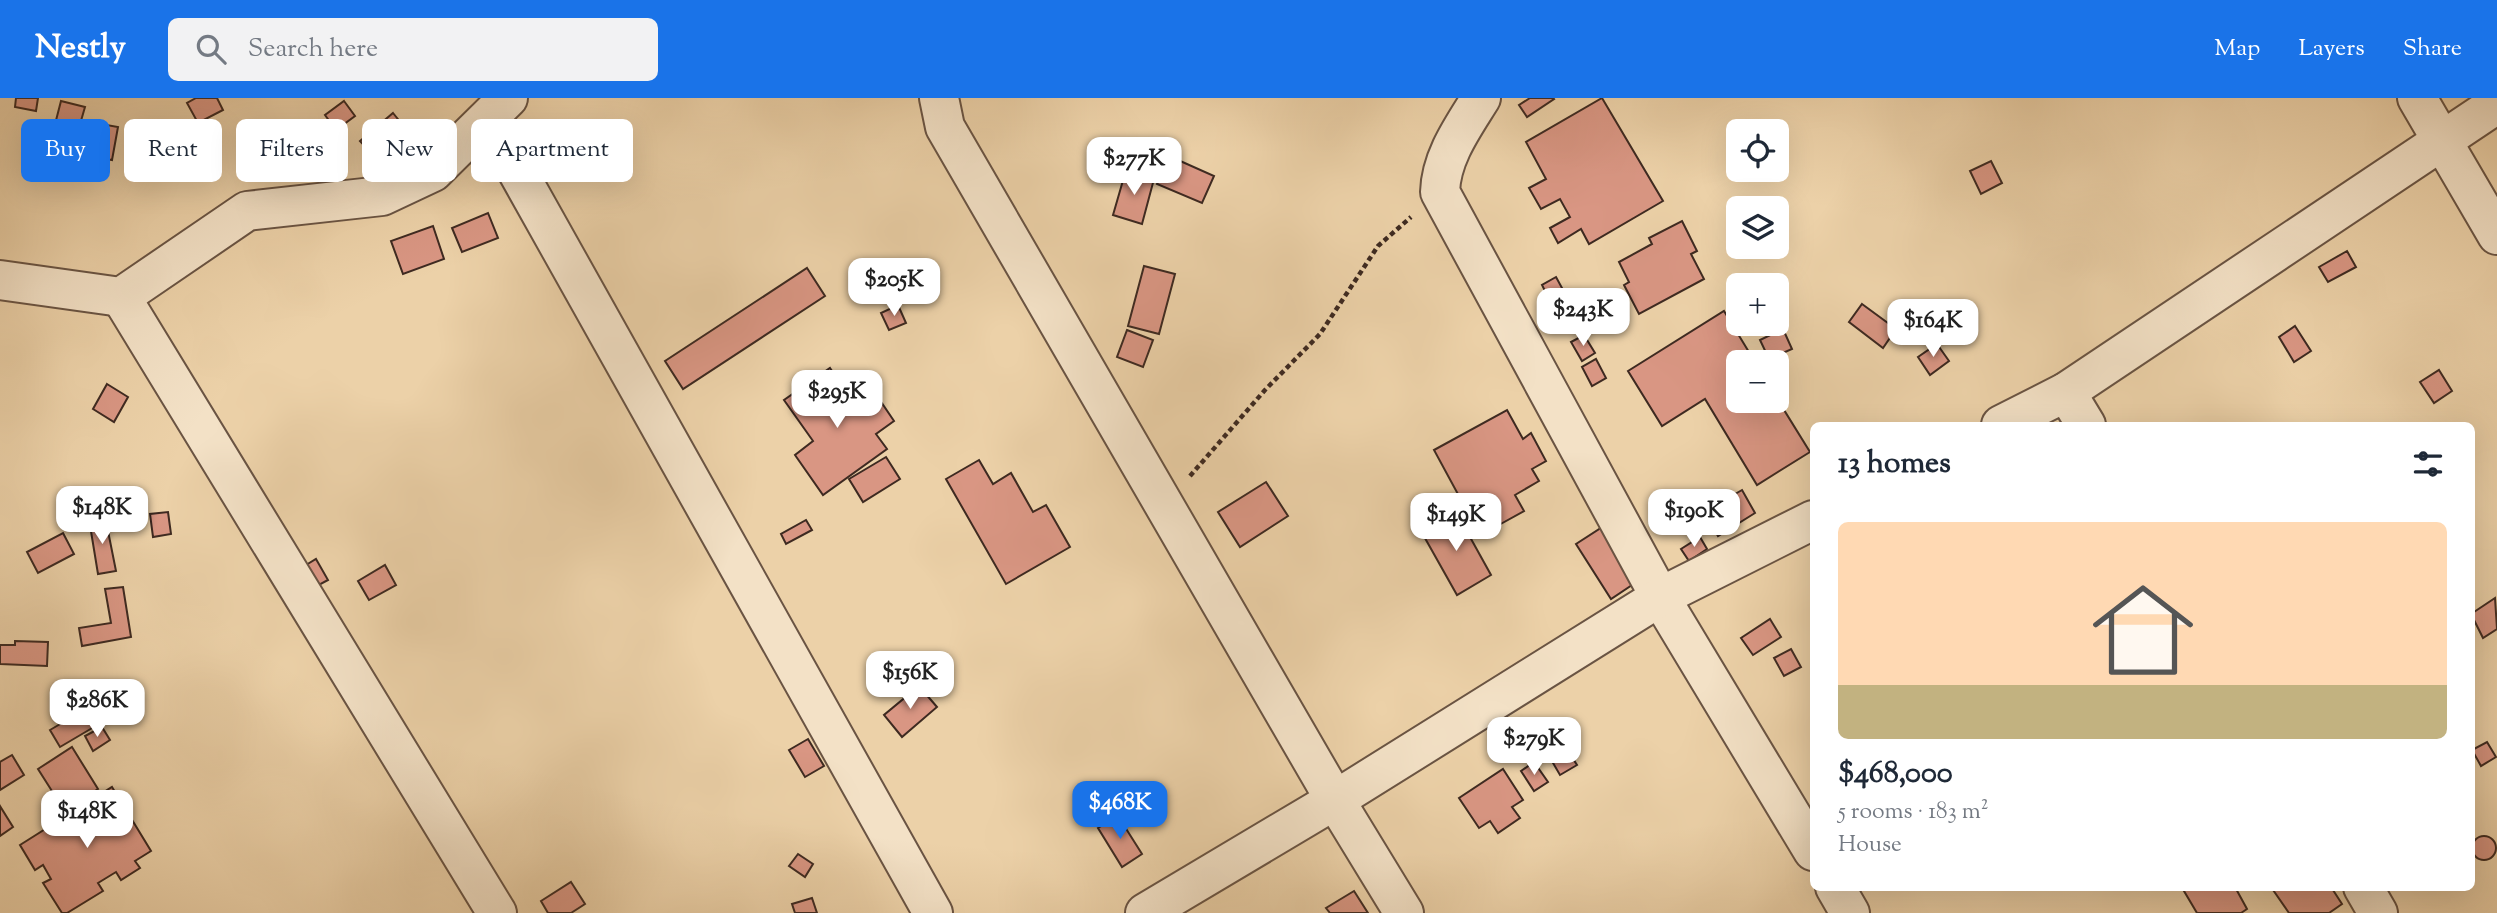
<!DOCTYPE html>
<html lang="en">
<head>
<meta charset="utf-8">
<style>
  body { margin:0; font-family:"Sorts Mill Goudy",serif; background:#f2f2f3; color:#1f2937; height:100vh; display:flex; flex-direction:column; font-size:26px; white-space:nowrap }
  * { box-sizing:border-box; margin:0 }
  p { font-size:23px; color:#747a83 }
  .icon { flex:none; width:38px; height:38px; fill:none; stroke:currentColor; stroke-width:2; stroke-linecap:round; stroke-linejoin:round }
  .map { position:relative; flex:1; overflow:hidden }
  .sheet { position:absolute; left:1810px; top:324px; width:665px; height:469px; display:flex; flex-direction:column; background:#fff; border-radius:10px; box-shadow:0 7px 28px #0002 }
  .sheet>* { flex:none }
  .banner { position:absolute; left:21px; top:21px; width:665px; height:63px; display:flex; gap:14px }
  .buttons { position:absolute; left:1726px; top:21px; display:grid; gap:14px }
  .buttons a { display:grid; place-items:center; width:63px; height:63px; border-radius:10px; background:#fff; box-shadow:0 7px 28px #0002; font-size:35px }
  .price { position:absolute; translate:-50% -60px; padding:0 16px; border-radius:14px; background:#fff; color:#222; font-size:23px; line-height:46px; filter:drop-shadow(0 2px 4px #0008) }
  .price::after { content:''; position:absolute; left:50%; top:42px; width:21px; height:16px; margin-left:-10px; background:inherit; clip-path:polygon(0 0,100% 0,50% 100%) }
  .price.selected { background:#1a73e8; color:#fff }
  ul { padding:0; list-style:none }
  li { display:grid; align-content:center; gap:14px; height:371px; padding:0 28px }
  li span { display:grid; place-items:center; height:217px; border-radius:10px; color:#555 }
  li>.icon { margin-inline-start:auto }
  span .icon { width:126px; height:126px; fill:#fffc; stroke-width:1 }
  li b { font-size:30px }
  h2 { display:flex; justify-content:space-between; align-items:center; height:84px; padding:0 28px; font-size:30px }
  .tag { padding:0 24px; border-radius:10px; background:#fff; box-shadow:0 7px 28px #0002; font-size:24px; line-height:63px }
  .tag.selected { background:#1a73e8; color:#fff }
  header { display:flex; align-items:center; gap:42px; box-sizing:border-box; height:98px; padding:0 35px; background:#1a73e8; color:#fff }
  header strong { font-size:33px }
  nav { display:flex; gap:38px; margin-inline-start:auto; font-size:24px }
  .search { width:490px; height:63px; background:#f2f2f3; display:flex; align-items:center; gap:18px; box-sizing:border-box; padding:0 24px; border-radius:10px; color:#747a83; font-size:26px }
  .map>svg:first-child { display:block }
  .building { fill:#d99683; stroke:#3e2a21; stroke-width:2 }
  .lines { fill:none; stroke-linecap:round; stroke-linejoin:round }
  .street-casing { stroke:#6a5443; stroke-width:42 }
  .path { stroke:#3e2a21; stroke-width:4.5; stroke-dasharray:5 3.5; stroke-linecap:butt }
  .street { stroke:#f3e1c6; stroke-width:38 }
</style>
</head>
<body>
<header>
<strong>Nestly</strong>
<div class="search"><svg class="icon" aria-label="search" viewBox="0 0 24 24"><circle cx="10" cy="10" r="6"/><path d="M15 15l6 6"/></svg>Search here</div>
<nav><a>Map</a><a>Layers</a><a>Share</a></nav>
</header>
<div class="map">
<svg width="2497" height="815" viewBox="0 0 2497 815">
  <rect width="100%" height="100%" fill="#ecd1a8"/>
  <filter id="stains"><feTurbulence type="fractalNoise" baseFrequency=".00286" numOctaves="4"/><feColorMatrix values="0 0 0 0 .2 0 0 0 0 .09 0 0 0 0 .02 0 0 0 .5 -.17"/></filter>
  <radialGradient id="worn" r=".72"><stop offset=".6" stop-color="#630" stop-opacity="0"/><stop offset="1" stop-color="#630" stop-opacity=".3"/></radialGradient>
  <!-- building -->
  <g class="building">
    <path d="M 16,0 L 38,0 L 36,13 L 15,9 Z"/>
    <path d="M 196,0 L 217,0 L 223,12 L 198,25 L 187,5 Z"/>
    <path d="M 1530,0 L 1553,0 L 1554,1 L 1527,19 L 1519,7 Z"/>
    <path d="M 1602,0 L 1663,103 L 1589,146 L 1581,131 L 1558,145 L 1550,130 L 1570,119 L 1560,101 L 1541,111 L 1529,90 L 1546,81 L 1526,44 Z"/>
    <path d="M 61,3 L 85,9 L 76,40 L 53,34 Z"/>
    <path d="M 344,3 L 355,18 L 336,32 L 325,17 Z"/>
    <path d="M 393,15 L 405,30 L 374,58 L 360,43 Z"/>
    <path d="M 84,23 L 118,29 L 112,62 L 78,56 Z"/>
    <path d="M 131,28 L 162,33 L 157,63 L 126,57 Z"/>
    <path d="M 313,42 L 323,53 L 315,61 L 304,49 Z"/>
    <path d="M 55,52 L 76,57 L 70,76 L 51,71 Z"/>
    <path d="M 1169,58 L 1214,78 L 1202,105 L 1157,86 Z"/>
    <path d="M 1991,63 L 2002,85 L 1981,96 L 1970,73 Z"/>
    <path d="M 1126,72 L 1154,81 L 1142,126 L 1113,117 Z"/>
    <path d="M 488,115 L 498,140 L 462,154 L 452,130 Z"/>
    <path d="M 1682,123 L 1697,153 L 1691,156 L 1704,181 L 1639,216 L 1624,187 L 1629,184 L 1619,164 L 1652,146 L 1649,140 Z"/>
    <path d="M 433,128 L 444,161 L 403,176 L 391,143 Z"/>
    <path d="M 2347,153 L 2356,169 L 2328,184 L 2319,169 Z"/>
    <path d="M 1144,168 L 1175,176 L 1159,236 L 1128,228 Z"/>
    <path d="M 807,170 L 825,198 L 683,291 L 665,263 Z"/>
    <path d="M 1556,179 L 1568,201 L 1553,209 L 1542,187 Z"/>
    <path d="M 1862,206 L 1896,231 L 1883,250 L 1849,224 Z"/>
    <path d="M 898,207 L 906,225 L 889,232 L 881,215 Z"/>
    <path d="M 1724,213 L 1755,264 L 1738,264 L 1738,303 L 1776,303 L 1776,299 L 1810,354 L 1757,387 L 1705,301 L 1662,328 L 1628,273 Z"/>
    <path d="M 2295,228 L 2311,253 L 2294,264 L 2279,239 Z"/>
    <path d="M 1783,231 L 1792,251 L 1769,261 L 1760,242 Z"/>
    <path d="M 1127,232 L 1153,242 L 1143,269 L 1117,259 Z"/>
    <path d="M 1584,237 L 1595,255 L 1582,263 L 1571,244 Z"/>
    <path d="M 1937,246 L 1949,263 L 1930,277 L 1918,259 Z"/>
    <path d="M 1596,261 L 1606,280 L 1592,288 L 1582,269 Z"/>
    <path d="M 830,270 L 856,308 L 875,295 L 894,323 L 876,336 L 887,351 L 823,397 L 795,357 L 813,343 L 784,302 Z"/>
    <path d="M 2439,272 L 2452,293 L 2434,305 L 2420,284 Z"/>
    <path d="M 107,286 L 128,299 L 114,324 L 93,311 Z"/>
    <path d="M 1507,312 L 1523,341 L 1531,335 L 1546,363 L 1532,371 L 1539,383 L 1515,397 L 1524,413 L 1497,428 L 1483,402 L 1466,411 L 1434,352 Z"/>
    <path d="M 886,359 L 900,381 L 863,404 L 849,381 Z"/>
    <path d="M 979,362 L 993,386 L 1011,375 L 1033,414 L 1046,407 L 1070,449 L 1006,486 L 946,381 Z"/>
    <path d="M 1266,384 L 1288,418 L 1240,449 L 1218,414 Z"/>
    <path d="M 1742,392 L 1755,415 L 1718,438 L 1704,414 Z"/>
    <path d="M 131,411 L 132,431 L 111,433 L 110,412 Z"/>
    <path d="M 1455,412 L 1491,477 L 1457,497 L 1421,433 Z"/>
    <path d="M 168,414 L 171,436 L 153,439 L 150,416 Z"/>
    <path d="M 105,418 L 116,473 L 98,476 L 89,421 Z"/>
    <path d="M 806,422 L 812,432 L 786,446 L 781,436 Z"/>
    <path d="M 1604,428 L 1638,483 L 1611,501 L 1576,446 Z"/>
    <path d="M 63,435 L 74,456 L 38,475 L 27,454 Z"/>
    <path d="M 1700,439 L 1707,451 L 1689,463 L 1681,451 Z"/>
    <path d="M 316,461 L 328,482 L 317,488 L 306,467 Z"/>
    <path d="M 385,467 L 396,487 L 369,502 L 358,483 Z"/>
    <path d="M 123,489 L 131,539 L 82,548 L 79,530 L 111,525 L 105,491 Z"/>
    <path d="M 2495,500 L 2497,531 L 2483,540 L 2471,516 Z"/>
    <path d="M 1770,521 L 1781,539 L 1753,557 L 1741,540 Z"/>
    <path d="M 15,543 L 48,544 L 47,568 L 0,566 L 0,547 L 15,547 Z"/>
    <path d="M 1791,551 L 1801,569 L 1784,578 L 1774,560 Z"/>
    <path d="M 919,588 L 937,609 L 902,639 L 884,617 Z"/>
    <path d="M 89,609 L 99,626 L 60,649 L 50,632 Z"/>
    <path d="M 102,629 L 110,642 L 93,653 L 85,638 Z"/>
    <path d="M 808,641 L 824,668 L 805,679 L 789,652 Z"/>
    <path d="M 2487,644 L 2496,659 L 2481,668 L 2472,652 Z"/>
    <path d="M 1565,648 L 1577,667 L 1560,677 L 1549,658 Z"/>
    <path d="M 72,649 L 98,691 L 64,712 L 38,671 Z"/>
    <path d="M 12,657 L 24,677 L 0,692 L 0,664 Z"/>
    <path d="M 1534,664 L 1548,684 L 1534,693 L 1521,673 Z"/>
    <path d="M 1503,671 L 1523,702 L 1512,709 L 1520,720 L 1498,735 L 1490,723 L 1479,730 L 1459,700 Z"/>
    <path d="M 112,689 L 151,753 L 135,763 L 140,770 L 121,782 L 116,774 L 98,785 L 103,793 L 67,815 L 62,815 L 43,785 L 51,781 L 43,767 L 35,772 L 20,747 Z"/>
    <path d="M 0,708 L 13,729 L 0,738 Z"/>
    <path d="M 1118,718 L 1142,756 L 1122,769 L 1098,730 Z"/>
    <circle cx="2484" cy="750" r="12"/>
    <path d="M 798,756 L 813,766 L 805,779 L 789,768 Z"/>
    <path d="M 571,784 L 585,806 L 571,815 L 548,815 L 541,803 Z"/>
    <path d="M 2191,789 L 2235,789 L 2247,811 L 2241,815 L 2197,815 L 2184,793 Z"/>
    <path d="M 2271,789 L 2331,789 L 2342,806 L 2329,815 L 2289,815 Z"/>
    <path d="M 1354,793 L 1368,815 L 1330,815 L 1326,810 Z"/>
    <path d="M 812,800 L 817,815 L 795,815 L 792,806 Z"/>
  </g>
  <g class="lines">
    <defs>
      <g id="street">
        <path d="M 939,0 L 945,29 L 1335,702 L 1404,815"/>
        <path d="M 1481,0 C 1463,29 1441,59 1440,94 L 1660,499 L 1813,753"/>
        <path d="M 2417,0 L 2497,137"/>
        <path d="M 488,21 L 933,815"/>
        <path d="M 0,182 L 121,199 L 247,113 L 382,98 L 433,74 L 508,0"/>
        <path d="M 121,199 L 497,815"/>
        <path d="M 2066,294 L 2086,327"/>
        <path d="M 2001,327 L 2066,294 L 2497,6"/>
        <path d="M 1835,789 L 1850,815"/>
        <path d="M 2363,789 L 2378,815"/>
        <path d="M 1145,815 L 1335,702 L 1660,499 L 1813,422"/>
      </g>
    </defs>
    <!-- street casing -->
    <use href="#street" class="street-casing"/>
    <!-- path -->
    <path class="path" d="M 1190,378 L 1265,292 L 1320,236 L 1378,148 L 1411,119"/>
    <!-- street -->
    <use href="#street" class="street"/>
  </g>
  <rect width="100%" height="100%" filter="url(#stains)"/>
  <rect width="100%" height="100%" fill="url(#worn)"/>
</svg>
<div class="buttons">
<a><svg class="icon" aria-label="locate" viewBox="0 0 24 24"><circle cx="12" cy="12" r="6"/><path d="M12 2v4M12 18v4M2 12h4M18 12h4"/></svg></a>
<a><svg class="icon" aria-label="layers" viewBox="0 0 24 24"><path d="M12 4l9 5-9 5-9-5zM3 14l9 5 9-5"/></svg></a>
<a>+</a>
<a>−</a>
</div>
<b class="price" style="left:1134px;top:99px">$277K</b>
<b class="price" style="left:894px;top:220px">$205K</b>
<b class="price" style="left:1583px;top:250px">$243K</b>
<b class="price" style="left:1933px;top:261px">$164K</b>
<b class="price" style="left:837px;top:332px">$295K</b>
<b class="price" style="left:102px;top:448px">$148K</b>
<b class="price" style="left:1694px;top:451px">$190K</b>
<b class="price" style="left:1456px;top:455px">$149K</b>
<b class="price" style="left:910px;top:613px">$156K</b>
<b class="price" style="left:97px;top:641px">$286K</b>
<b class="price" style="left:1534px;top:679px">$279K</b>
<b class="price selected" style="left:1120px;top:743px">$468K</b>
<b class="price" style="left:87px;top:752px">$148K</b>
<div class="banner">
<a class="tag selected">Buy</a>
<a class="tag">Rent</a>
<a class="tag">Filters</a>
<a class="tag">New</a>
<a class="tag">Apartment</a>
</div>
<section class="sheet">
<h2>13 homes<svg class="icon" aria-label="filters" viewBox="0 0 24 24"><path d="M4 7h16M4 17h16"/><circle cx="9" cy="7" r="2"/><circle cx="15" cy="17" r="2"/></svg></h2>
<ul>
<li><span style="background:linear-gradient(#ffd9b3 75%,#c2b280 0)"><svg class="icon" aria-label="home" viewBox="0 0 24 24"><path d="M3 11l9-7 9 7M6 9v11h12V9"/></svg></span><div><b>$468,000</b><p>5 rooms · 183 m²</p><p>House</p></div></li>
</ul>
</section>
</div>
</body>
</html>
